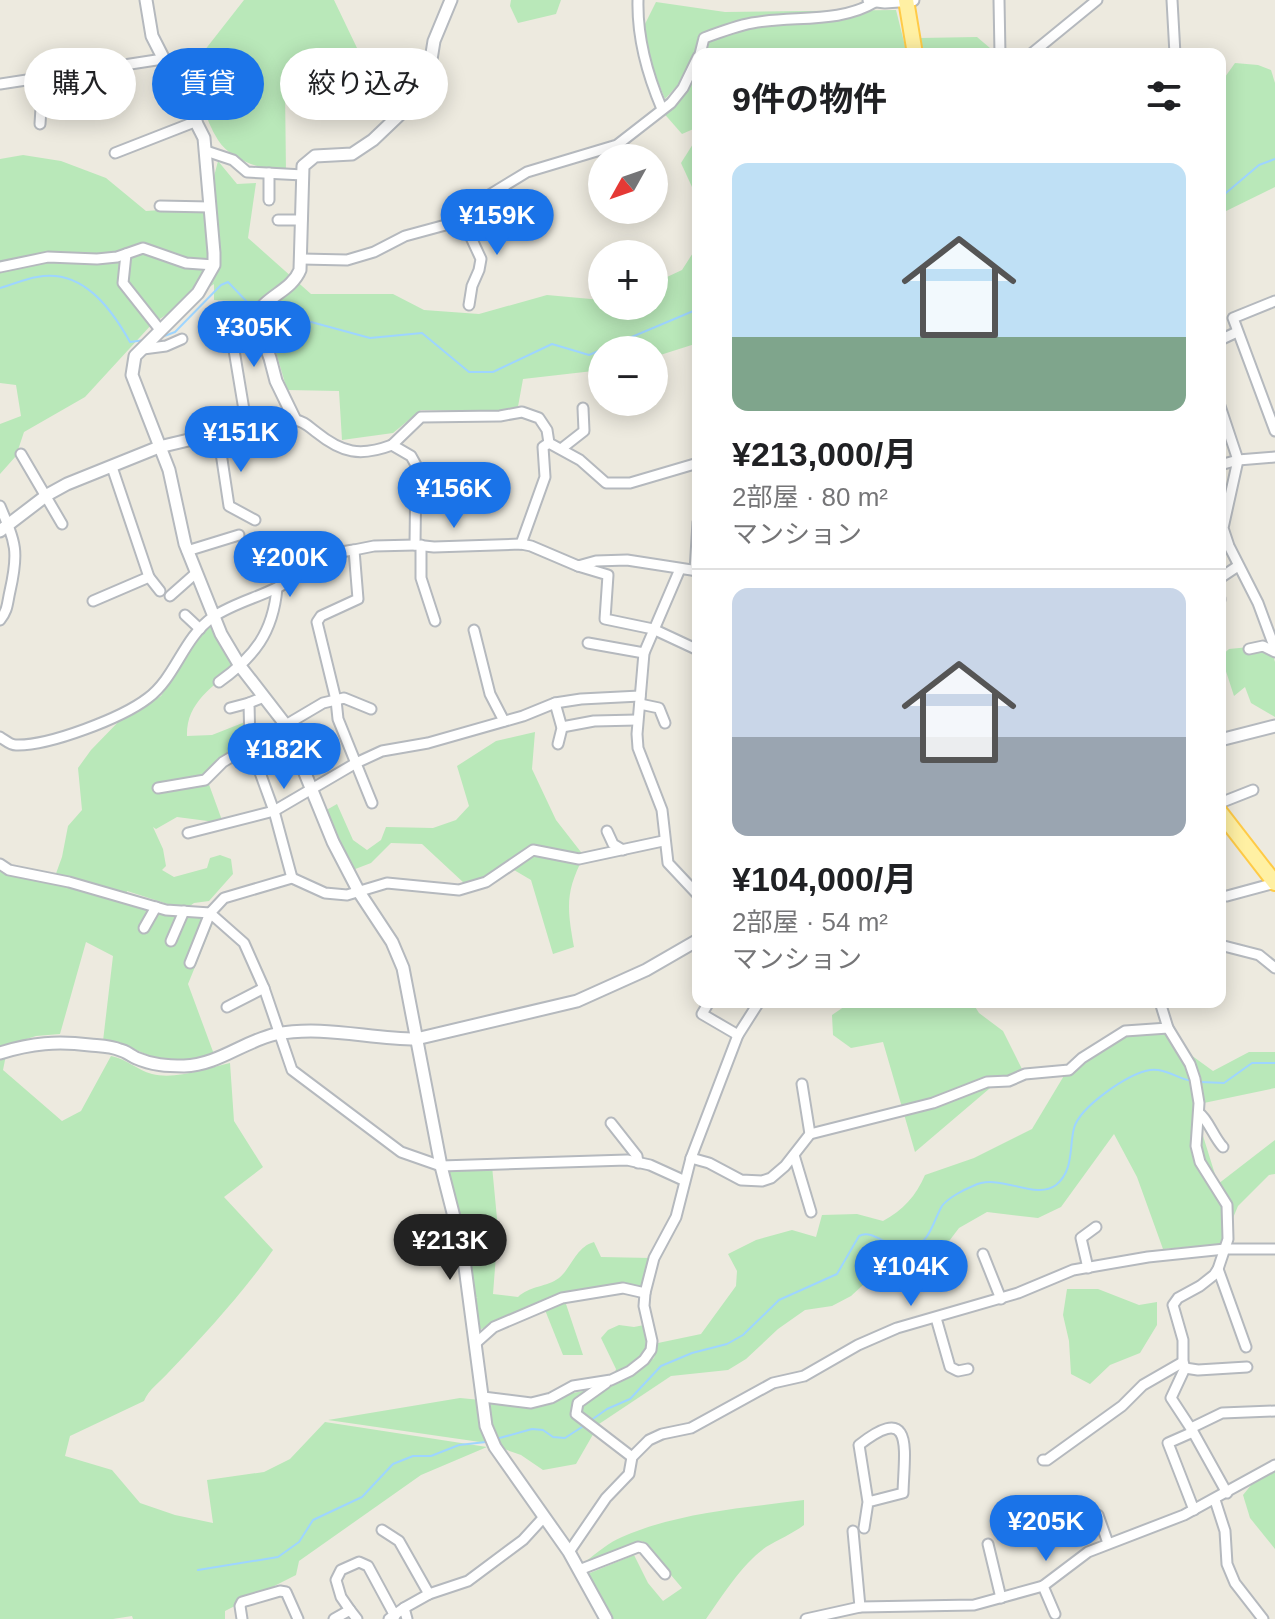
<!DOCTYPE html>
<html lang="ja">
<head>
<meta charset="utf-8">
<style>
  body { margin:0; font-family:Arial,"Noto Sans JP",sans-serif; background:#f2f2f2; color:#202124; height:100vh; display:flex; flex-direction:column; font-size:30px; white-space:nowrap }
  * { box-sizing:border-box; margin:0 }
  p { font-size:26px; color:#757577 }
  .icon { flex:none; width:44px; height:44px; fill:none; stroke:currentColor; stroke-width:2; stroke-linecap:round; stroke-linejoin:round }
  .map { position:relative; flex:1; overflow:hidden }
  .side { position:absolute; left:692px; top:48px; width:534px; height:960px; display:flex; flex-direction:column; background:#fff; border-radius:16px; box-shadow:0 4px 20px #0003 }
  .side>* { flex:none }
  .banner { position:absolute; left:24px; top:48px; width:548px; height:72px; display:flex; gap:16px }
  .needle { width:52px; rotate:230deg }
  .tools { position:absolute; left:588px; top:144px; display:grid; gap:16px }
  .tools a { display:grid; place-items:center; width:80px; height:80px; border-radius:50%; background:#fff; box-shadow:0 4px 20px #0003; font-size:40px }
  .price { position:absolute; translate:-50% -68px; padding:0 18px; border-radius:28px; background:#1a73e8; color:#fff; font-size:26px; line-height:52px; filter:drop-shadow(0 2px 4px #0008) }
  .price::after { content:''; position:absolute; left:50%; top:48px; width:24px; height:18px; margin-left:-12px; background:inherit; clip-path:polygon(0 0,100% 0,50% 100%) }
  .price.selected { background:#222; color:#fff }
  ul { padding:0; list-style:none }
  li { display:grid; align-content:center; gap:16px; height:424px; padding:0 40px }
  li+li { border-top:2px solid #e0e0e0 }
  li span { display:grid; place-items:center; height:248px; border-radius:16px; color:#555 }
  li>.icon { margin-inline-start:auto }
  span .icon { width:144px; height:144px; fill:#fffc; stroke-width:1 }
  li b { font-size:34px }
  h2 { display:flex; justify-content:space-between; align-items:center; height:96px; padding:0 40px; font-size:34px }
  .pill { padding:0 28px; border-radius:36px; background:#fff; box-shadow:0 4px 20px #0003; font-size:28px; line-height:72px }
  .pill.selected { background:#1a73e8; color:#fff }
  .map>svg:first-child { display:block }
  .green { fill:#b9e8b9 }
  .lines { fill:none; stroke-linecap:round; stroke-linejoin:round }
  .stream { stroke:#9ed5ff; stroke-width:2 }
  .minor-casing { stroke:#b5b9be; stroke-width:13 }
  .tertiary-casing { stroke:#b5b9be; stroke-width:15 }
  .primary-casing { stroke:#ffcb47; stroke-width:18 }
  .minor { stroke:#fff; stroke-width:9 }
  .tertiary { stroke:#fff; stroke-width:11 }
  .primary { stroke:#fff0a3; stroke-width:14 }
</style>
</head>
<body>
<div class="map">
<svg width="1275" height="1619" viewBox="0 0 1275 1619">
  <rect width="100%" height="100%" fill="#edeadf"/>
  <!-- green -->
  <g class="green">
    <path d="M 244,0 L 334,0 L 357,48 L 310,62 L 309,78 L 285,88 L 286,174 C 264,169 231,161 218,140 C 205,120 199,91 190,69 Z"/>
    <path d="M 511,0 L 561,0 L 556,14 L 518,23 L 510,6 Z"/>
    <path d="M 656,2 L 725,12 L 896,10 L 907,54 L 698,54 L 698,63 L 665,99 L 639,36 Z"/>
    <path d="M 977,37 L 997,54 L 919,54 L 920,38 Z"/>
    <path d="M 1235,63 L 1258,65 L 1271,70 L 1275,83 L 1275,187 L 1220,214 L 1220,84 Z"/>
    <path d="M 698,76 L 698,127 L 682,134 L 661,110 L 689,79 Z"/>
    <path d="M 698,136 L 698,200 L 681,163 Z"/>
    <path d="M 23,155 L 61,161 L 106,178 L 146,211 L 206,207 L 218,161 L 237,184 L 256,183 L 248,238 L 311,294 L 393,294 L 424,310 L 479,314 L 547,295 L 602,300 L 602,306 L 654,306 L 654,283 L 682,270 L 698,245 L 698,343 L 654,357 L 654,350 L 602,350 L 602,370 L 523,379 L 517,412 L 421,410 L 393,433 L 342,440 L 339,391 L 287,390 L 266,318 L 255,302 L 214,300 L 214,284 L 152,324 L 85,397 L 24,432 L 16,456 L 0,474 L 0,424 L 21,416 L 16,385 L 0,383 L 0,159 Z"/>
    <path d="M 211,623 L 236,667 C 212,687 186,703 187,736 L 212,735 L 245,722 L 251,747 L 207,779 L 223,823 L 177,817 L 156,829 L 153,827 L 163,849 L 166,866 L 162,870 L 174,877 L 207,868 L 210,858 L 220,855 L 231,859 L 233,874 L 209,901 L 194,903 L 187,908 L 203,910 L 215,918 L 188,984 L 215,1057 L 167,1063 L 129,1047 L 103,1041 L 113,956 L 86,942 L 60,1034 L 36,1036 L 8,1045 L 3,1070 L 62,1121 L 81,1111 L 111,1056 C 127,1059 137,1070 152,1074 C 176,1080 207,1068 230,1063 L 234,1121 L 263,1167 L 224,1197 L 273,1250 C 242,1294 205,1334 168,1373 C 160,1382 149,1389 144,1401 L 70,1436 L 65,1456 L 112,1470 L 140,1503 L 175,1515 L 213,1523 L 207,1480 L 264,1472 L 290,1459 L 325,1422 L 487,1447 L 421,1475 L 299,1561 L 296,1575 L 225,1611 L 225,1619 L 133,1619 L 132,1616 L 113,1619 L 0,1619 L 0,863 C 57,885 116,900 177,907 L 127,891 L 126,895 L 54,879 L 62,857 L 68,826 L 82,810 L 78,768 L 91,750 L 124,716 L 161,696 L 194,641 Z"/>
    <path d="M 1270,645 L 1275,662 L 1275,717 L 1251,703 L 1245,687 L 1234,696 L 1221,656 L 1229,649 Z"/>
    <path d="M 535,732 L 532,769 L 556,820 L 584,856 C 565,892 567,908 574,947 L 553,954 L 531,880 L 514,870 L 488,881 L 464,883 L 422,844 L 391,843 L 371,863 L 350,871 L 323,812 L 337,804 L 353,840 L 367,850 L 381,840 L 386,827 L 433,828 L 456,820 L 469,806 L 457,766 L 496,741 Z"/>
    <path d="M 851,1002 L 972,1002 L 979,1013 L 1003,1031 L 1023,1071 L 996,1083 L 915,1152 L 883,1042 L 851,1048 L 833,1035 L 832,1015 Z"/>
    <path d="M 1165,1029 L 1173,1042 L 1213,1071 L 1249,1052 L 1275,1052 L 1275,1088 L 1199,1104 L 1199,1123 L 1218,1184 L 1275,1140 L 1275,1174 L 1269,1175 L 1238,1206 L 1222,1244 L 1163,1249 L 1137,1177 L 1114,1134 L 1061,1207 L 1038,1218 L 987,1212 L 959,1228 L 937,1257 L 928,1263 L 876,1273 L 851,1296 L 832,1306 L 805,1310 L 778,1329 L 746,1359 L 728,1370 L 671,1376 L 599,1424 L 576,1464 L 543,1470 L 521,1455 L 487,1443 L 328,1420 L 460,1398 L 535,1405 L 564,1395 L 615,1384 L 654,1358 L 658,1343 L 701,1334 L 736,1286 L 737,1271 L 728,1254 L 756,1240 L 792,1230 L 816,1237 L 822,1215 L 857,1214 L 883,1221 C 903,1210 916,1196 925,1175 L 974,1158 L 1032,1129 L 1068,1069 L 1121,1033 Z"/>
    <path d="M 492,1166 L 498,1229 L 493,1294 L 518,1297 C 529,1286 547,1287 559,1278 C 572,1267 576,1247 594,1242 L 601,1257 L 651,1258 L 642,1289 L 624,1283 L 564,1294 L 479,1330 L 475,1298 L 478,1297 L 475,1297 L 444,1170 Z"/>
    <path d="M 1067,1289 L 1098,1289 L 1139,1305 L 1157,1302 L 1157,1325 L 1140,1353 L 1110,1365 L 1090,1384 L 1071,1374 L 1069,1341 L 1063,1315 Z"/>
    <path d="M 565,1301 L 583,1355 L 563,1355 L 545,1310 Z"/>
    <path d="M 619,1325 L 634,1327 L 644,1325 C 651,1357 639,1360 614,1376 L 616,1369 L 601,1338 L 608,1330 Z"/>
    <path d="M 1275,1471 L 1275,1549 L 1250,1518 L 1243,1495 L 1256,1479 Z"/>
    <path d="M 804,1500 L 804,1525 C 792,1534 779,1539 766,1547 C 742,1564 723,1595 706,1619 L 608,1619 L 585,1575 L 634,1555 L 648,1583 L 663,1601 L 682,1588 L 642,1541 L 588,1565 L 586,1561 C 597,1553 609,1542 622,1537 C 679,1512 743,1508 804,1500 Z"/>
  </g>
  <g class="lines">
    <!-- stream -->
    <g class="stream">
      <path d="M 1220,198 L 1259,165 L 1275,159"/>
      <path d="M 0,288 C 12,285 24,279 37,277 C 82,268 111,308 130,342 L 145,340"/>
      <path d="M 267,310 L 370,338 L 422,333 L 469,372 L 493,372 L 552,344 L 589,355 L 698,309"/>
      <path d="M 159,338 L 175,332 L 221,285 L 228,282 L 251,306 L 257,308"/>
      <path d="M 1201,1082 L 1224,1083 L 1252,1063 L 1275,1063"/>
      <path d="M 590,1421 L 607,1409 L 630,1399 L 661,1366 L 692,1353 L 727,1344 L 743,1335 L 779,1300 L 837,1274 L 859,1236 C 874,1228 889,1251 910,1248 C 930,1244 933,1221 942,1206 C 948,1198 963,1190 973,1186 C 999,1172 1035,1201 1056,1185 C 1074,1170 1069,1148 1074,1128 C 1080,1107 1127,1074 1150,1070 C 1164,1068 1177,1078 1191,1081"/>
      <path d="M 496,1439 L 532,1429 L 543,1430 L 553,1437 L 565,1438 L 585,1425"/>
      <path d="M 198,1570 L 278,1557 L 299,1542 L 313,1520 L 362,1497 L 393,1464 L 413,1456 L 431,1456 L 459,1445 L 486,1442"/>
    </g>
    <defs>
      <g id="minor">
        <path d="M 638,0 C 637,39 647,74 662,109"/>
        <path d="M 999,0 L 1000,54"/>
        <path d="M 1172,0 L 1175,54"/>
        <path d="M 700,54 L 704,38 C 720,32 736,26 752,23 C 793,15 839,24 875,2"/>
        <path d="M 1031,54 L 1097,0"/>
        <path d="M 0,84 L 163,59"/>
        <path d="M 40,124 L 43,76"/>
        <path d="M 206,151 L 233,160 L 247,172 L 303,175"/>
        <path d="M 115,153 L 197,121"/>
        <path d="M 269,200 L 269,173"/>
        <path d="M 160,206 L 210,207"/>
        <path d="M 461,216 L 481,259 L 479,270 L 472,286 L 469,305"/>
        <path d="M 278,220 L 302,220"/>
        <path d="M 126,254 L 123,283 L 161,331"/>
        <path d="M 302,259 L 347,260 L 374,252 L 405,236 L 453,223 L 468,208 L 527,172 L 617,145 L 671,103 L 683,88 L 698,57"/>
        <path d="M 0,267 L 48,257 L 97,259 L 117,257 L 143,248 L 186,263 L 214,265"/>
        <path d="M 1275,301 L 1233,318 L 1275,431"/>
        <path d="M 232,313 L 234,350 L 247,428"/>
        <path d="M 1220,340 L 1237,332"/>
        <path d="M 143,349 L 166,346 L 182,339"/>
        <path d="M 1220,406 L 1238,460 L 1223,528 L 1229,546 L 1258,603 L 1275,649"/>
        <path d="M 295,420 C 304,421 309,427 316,432 C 342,453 360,457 392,445 L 411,456 L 416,465 L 415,545 L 434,547 L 521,544 L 531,546 L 578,566 L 596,561 L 627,560 L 698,571"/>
        <path d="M 218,433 L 229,506 L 255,520"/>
        <path d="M 392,445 L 421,417 L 500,416 L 522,412 L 539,418 L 547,430 L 549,443 L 580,460 L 606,483 L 630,483 L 698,463"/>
        <path d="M 561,449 L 584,431 L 583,408"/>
        <path d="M 21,454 L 62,524"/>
        <path d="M 1220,465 L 1238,460 L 1275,457"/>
        <path d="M 0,506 C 16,544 19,551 10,591 C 7,604 8,610 0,620"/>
        <path d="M 521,544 L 545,477 L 543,447 L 549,443"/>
        <path d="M 421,545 L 421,578 L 435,621"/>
        <path d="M 187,551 L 239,535"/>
        <path d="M 578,566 L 608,575 L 605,619 L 653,629 L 698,650"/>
        <path d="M 680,569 L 644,653 L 637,734 L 638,748 L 662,810 L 668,863 L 698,895"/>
        <path d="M 695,571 L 698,522"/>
        <path d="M 149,577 L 160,591"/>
        <path d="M 1220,578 L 1238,566"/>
        <path d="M 170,596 L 196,573"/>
        <path d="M 1220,599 L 1220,600"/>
        <path d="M 93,601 L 149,577 L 112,467"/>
        <path d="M 185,615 L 200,629"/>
        <path d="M 474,630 L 490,694 L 504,721"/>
        <path d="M 588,643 L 644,653"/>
        <path d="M 1249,649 L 1263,646 L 1275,652"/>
        <path d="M 219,682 C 254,657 273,633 277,588"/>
        <path d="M 264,697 L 249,703 L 250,745 L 274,811 L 292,878"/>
        <path d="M 555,703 L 562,728 L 558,744"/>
        <path d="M 640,704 L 659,708 L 665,723"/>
        <path d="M 230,708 L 249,703"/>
        <path d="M 562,727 L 594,721 L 637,720"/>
        <path d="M 0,737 C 5,740 10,745 16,745 C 49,746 122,718 148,698 C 176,677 183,638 213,617 C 238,600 271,595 295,577 C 303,571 309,560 318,557 C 329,553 342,552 354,550"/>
        <path d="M 158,788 L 205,780 L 223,762 L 323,703 L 344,698 L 371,709"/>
        <path d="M 372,803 L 338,719 L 336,700 L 317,622 L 321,616 L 358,599 L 354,550 L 374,546 L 415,545"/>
        <path d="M 1220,803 L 1253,790"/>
        <path d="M 607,831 L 613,844 L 623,850"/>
        <path d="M 188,833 L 274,811 L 356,763 L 382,751 L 428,743 L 523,716 L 555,703 L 581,699 L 640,696"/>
        <path d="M 0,864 L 9,870 L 69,882 L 166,910 L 210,913 L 244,943 L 264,988 L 292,1070 L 401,1152 L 441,1166 L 627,1160 L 650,1165 L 683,1180"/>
        <path d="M 1227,896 L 1275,883"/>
        <path d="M 144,928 L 156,907"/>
        <path d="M 171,941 L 184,911"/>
        <path d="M 1220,945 L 1259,955 L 1275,968"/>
        <path d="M 190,963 L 210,913 L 224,898 L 292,878 L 325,893 L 347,895 L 387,883 L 459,890 L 486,882 L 533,850 L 579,859 L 663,841"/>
        <path d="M 709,1002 L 702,1014 L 738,1035"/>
        <path d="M 1160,1002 L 1168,1028 L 1190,1064 L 1195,1079 L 1199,1103 L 1196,1146 L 1200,1162 L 1227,1205 L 1228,1239 L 1218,1269 L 1214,1275 L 1200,1286 L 1178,1298 L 1173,1305 L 1183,1340 L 1183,1362 L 1185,1368 L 1171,1398 L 1192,1430 L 1227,1493"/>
        <path d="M 227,1007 L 264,988"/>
        <path d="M 802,1084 L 810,1134"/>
        <path d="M 1199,1113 C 1208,1119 1214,1138 1223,1147"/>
        <path d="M 611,1123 L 637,1156 L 638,1163"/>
        <path d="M 794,1155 L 811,1212"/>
        <path d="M 691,1158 L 709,1163 L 741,1180 L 762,1181 L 771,1178 L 785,1166 L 810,1134 L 933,1103 L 987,1082 L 1009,1081 L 1025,1074 L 1069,1070 L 1082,1058 L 1125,1031 L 1168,1028"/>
        <path d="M 983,1254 L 1001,1299"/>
        <path d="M 1088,1268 L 1081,1238 L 1096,1227"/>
        <path d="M 1218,1269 L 1246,1347"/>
        <path d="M 936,1318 L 950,1367 L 958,1371 L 968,1369"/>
        <path d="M 476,1343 L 494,1327 L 562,1298 L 623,1288 L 645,1293"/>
        <path d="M 1185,1368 L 1198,1370 L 1247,1367"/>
        <path d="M 606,1383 L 578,1403 L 576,1414 L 632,1457"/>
        <path d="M 483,1397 L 531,1403 L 551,1398 L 573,1386 L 611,1380 L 630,1371 L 644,1360 L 651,1350 L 652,1341 L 644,1306 L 645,1293 L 654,1258 L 676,1217 L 691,1158 L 738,1035 L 759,1002"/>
        <path d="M 1191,1428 L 1222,1413 L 1275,1411"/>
        <path d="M 1193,1432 L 1168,1443 L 1194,1510"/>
        <path d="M 1043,1460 L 1047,1460 L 1122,1406 L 1143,1385 L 1183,1362"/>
        <path d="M 1215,1500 L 1225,1531 L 1227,1564 L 1235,1583 L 1263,1619"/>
        <path d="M 1098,1515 L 1108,1543"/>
        <path d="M 864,1528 L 868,1502 L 859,1445 C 915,1401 904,1452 903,1493 L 868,1502"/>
        <path d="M 382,1530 L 399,1541 L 429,1594"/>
        <path d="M 853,1531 L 860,1607"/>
        <path d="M 988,1544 L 1001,1598"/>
        <path d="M 569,1552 L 606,1498 L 629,1474 L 632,1457 L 649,1440 L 662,1434 L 691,1428 L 773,1383 L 804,1376 L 858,1345 L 897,1328 L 1018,1293 L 1073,1270 L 1148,1257 L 1225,1249 L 1275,1249"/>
        <path d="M 579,1570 L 638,1547 L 643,1548 L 665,1574"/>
        <path d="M 1043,1586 L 1055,1614"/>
        <path d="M 404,1608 L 429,1594 L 468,1581 L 523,1540 L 544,1517"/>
        <path d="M 350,1610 L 341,1597 L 336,1580 L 341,1570 L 359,1562 L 368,1566 L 395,1616"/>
        <path d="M 242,1619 L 240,1606 L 242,1602 L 280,1591 L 286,1592 L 298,1619"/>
        <path d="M 334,1619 L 350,1610 L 357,1619"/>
        <path d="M 389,1619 L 404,1608 L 407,1619"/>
        <path d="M 806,1619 L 860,1607 L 974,1605 L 1043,1586 L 1088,1552 L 1184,1515 L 1275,1465"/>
      </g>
      <g id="tertiary">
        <path d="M 146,0 L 152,36 L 204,138 L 214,253 L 214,265 L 198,293 L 135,356 L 132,375 L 169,470 L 185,544 L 221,634 L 240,666 L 285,724 L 333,842 L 359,892 L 392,942 L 403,968 L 441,1166 L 463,1252 L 486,1426 L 495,1447 L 569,1552 L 606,1619"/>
        <path d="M 869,0 L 885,2 L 913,0"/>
        <path d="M 0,531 L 47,495 L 67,484 L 159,447 L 218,433 L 295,420 L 276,381 L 270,358 L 255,318 C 264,296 291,292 300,270 L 303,166 L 315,156 L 352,154 L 373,140 L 416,99 L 428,78 L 434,41 L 451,0"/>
        <path d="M 1220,740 L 1275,726"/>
        <path d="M 0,1053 C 32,1043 57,1041 90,1045 C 100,1046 111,1046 120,1050 C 126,1051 131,1056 136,1058 C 152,1065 167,1066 184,1066 C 218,1065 244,1041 276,1034 C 324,1025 369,1039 416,1039 L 577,1001 L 646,970 L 698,940"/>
      </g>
      <g id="primary">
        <path d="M 906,0 L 915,54"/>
        <path d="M 1220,812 L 1275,883"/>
      </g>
    </defs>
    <!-- minor casing -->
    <use href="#minor" class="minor-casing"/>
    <!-- tertiary casing -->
    <use href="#tertiary" class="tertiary-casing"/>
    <!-- primary casing -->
    <use href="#primary" class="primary-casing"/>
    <!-- minor -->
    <use href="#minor" class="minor"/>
    <!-- tertiary -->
    <use href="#tertiary" class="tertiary"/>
    <!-- primary -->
    <use href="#primary" class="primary"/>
  </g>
</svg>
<div class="tools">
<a><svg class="needle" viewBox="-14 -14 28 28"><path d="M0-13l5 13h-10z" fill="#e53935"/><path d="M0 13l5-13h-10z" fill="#757577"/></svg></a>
<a>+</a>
<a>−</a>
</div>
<b class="price" style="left:497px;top:257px">¥159K</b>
<b class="price" style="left:254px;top:369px">¥305K</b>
<b class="price" style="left:241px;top:474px">¥151K</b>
<b class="price" style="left:454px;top:530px">¥156K</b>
<b class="price" style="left:290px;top:599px">¥200K</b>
<b class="price" style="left:284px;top:791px">¥182K</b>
<b class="price selected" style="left:450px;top:1282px">¥213K</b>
<b class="price" style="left:911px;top:1308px">¥104K</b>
<b class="price" style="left:1046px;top:1563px">¥205K</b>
<div class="banner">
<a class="pill">購入</a>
<a class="pill selected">賃貸</a>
<a class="pill">絞り込み</a>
</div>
<section class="side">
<h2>9件の物件<svg class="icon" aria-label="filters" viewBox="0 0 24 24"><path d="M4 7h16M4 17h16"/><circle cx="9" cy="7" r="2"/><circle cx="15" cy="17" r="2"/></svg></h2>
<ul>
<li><span style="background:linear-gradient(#bfe0f5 70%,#7fa58c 0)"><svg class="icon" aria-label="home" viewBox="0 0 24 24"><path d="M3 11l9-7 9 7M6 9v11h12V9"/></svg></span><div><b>¥213,000/月</b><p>2部屋 · 80 m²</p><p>マンション</p></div></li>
<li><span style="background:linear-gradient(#c9d6e8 60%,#9aa5b1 0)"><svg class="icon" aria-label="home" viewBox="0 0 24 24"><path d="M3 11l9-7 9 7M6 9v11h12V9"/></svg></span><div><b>¥104,000/月</b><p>2部屋 · 54 m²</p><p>マンション</p></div></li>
</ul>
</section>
</div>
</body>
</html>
